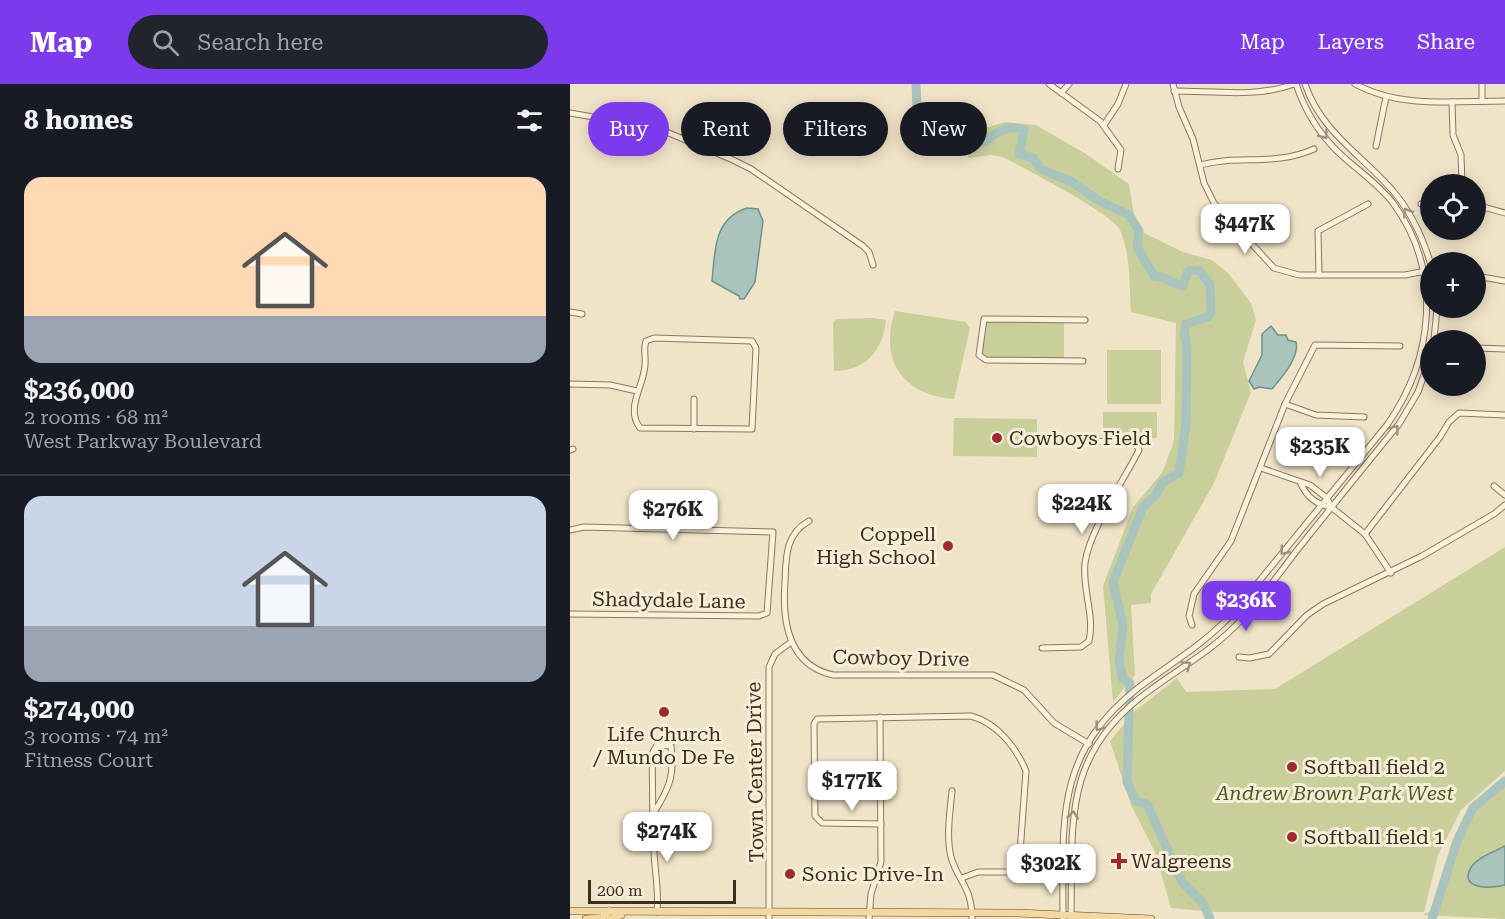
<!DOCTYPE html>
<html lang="en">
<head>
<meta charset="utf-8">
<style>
  body { margin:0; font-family:"Roboto Serif",serif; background:#20242c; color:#f1f3f6; height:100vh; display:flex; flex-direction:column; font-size:22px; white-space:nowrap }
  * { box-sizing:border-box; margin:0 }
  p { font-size:20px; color:#9ea1a6 }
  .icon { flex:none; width:33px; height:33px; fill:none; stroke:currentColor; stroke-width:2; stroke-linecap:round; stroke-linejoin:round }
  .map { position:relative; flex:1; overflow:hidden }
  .panel { display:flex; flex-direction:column; background:#171b24; width:570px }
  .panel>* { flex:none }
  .guide { position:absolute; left:18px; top:18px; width:570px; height:54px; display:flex; gap:12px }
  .buttons { position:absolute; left:850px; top:90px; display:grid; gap:12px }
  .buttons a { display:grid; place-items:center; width:66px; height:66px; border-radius:50%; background:#171b24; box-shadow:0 3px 15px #0003; font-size:30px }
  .scale { position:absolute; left:18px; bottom:15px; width:148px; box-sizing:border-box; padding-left:6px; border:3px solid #3d2e20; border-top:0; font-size:16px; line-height:21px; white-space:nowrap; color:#3d2e20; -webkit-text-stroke:4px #f7eed8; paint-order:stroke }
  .price { position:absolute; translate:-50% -51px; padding:0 14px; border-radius:12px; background:#fff; color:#222; font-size:20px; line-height:39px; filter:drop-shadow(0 2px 3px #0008) }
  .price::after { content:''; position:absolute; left:50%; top:36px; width:18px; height:14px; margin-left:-9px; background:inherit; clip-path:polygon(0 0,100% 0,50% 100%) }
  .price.on { background:#7c3aed; color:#fff }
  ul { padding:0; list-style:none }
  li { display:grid; align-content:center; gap:12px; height:318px; padding:0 24px }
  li+li { border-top:2px solid #363941 }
  li span { display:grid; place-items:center; height:186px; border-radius:18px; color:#555 }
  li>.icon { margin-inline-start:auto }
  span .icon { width:108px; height:108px; fill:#fffc; stroke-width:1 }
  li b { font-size:26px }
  h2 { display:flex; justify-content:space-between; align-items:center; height:72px; padding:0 24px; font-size:26px }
  .tag { padding:0 21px; border-radius:27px; background:#171b24; box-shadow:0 3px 15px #0003; font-size:21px; line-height:54px }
  .tag.on { background:#7c3aed; color:#fff }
  header { display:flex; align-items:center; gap:36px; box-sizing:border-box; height:84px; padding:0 30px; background:#7c3aed; color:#fff }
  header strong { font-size:28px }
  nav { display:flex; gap:33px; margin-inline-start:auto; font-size:21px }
  .search { width:420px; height:54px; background:#20242c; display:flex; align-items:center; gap:15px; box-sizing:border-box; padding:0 21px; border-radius:33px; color:#9ea1a6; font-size:22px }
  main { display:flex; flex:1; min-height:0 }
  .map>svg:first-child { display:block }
  .green { fill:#c9cf9b }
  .water { fill:#a9c4bc; stroke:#6f938a; stroke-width:1.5 }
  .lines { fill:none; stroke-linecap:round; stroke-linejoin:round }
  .river { stroke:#a9c4bc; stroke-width:9 }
  .minor-casing { stroke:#8d765c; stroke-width:7 }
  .major-casing { stroke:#5b4430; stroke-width:8 }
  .minor { stroke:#faf1dc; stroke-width:5 }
  .major { stroke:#f3d9a0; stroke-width:7 }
  .oneway { stroke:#9c907e }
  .poi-dot { fill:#9e2a2b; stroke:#f7eed8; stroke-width:2 }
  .labels { text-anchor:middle; stroke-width:6; stroke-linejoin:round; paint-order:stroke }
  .poi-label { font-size:20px; fill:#3d2e20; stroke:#f7eed8; text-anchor:start }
  .street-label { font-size:20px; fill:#3d2e20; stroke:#f7eed8 }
  .park-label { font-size:20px; font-style:italic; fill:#4d5a26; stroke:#f7eed8 }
</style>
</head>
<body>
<header>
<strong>Map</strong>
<div class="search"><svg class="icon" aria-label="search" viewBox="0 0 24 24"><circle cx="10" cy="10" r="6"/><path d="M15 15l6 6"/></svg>Search here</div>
<nav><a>Map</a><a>Layers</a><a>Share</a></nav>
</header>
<main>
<section class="panel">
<h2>8 homes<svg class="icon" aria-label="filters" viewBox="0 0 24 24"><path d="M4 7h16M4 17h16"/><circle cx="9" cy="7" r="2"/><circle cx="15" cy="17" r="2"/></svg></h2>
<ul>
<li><span style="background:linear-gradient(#ffd9b3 75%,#9aa5b1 0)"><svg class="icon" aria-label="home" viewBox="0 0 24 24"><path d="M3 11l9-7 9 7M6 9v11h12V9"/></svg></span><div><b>$236,000</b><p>2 rooms · 68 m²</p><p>West Parkway Boulevard</p></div></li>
<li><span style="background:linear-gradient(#c9d6e8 70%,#9aa5b1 0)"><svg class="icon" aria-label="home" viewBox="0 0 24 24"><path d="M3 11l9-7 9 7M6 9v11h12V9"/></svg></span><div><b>$274,000</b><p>3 rooms · 74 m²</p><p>Fitness Court</p></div></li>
</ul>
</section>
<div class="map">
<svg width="935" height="835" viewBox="0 0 935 835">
  <rect width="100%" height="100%" fill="#f0e4c8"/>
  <!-- green -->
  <g class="green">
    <path d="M 435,38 L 466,41 L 516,70 L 559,100 L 564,131 L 572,148 L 613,168 L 642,176 L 658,189 L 681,219 L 686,236 L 673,278 L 681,308 L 644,399 L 581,510 L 581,519 L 561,521 L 565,591 L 543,618 L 533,502 L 563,423 L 592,389 L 604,357 L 606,239 L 561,228 C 559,202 561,171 550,146 C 542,129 453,84 433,73 L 421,71 L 398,74 L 399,49 Z"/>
    <path d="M 325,227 L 396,238 L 400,244 L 384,315 C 332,311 309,276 325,227 Z"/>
    <path d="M 303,234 L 316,236 C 313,266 296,287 264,287 L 263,239 L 266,235 Z"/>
    <path d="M 412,237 L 494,237 L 494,274 L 412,273 Z"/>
    <rect x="537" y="266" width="54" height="54"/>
    <rect x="533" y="328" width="54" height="26"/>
    <path d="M 384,334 L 467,335 L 467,373 L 383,372 Z"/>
    <path d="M 935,463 L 935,687 L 891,726 L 868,771 L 854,828 L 645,828 L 601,824 L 585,768 L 561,721 L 540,657 L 565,627 L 607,594 L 616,608 L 705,605 Z"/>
    <path d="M 935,697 L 935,835 L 852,831 L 863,826 C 868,809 877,794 882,777 C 893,741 901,717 935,697 Z"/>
  </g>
  <!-- water -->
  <g class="water">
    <path d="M 177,124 L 188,125 L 193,137 L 185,198 L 174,215 L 170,215 L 169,212 L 142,197 C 145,168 143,135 177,124 Z"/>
    <path d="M 701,242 L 708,251 L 716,251 L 718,256 L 726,258 C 730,273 711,294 702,305 L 689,303 L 684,305 L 679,297 L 692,271 L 692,250 Z"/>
    <path d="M 935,762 L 935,801 C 922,805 886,806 902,782 C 909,772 925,768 935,762 Z"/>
  </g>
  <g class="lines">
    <!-- river -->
    <g class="river">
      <path d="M 346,0 L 347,23 L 358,34 C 361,76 385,58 415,58 C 425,49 440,39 454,46 L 449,70 L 463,74 L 471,85 L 502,98 L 526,115 L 559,131 L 569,147 L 567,163 L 584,192 C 595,192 602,200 613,202 L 618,187 L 629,186 L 640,201 L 641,229 L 638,233 L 616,240 L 614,251 L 617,259 L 616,340 L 609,389 L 593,398 L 585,412 L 573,423 L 543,498 L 553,542 L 549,577 L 553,595 L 560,599 L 557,698 L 566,717 L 577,720 L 612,798 L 633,819 L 640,835"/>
      <path d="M 862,835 L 887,757 L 903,724 L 935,697"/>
    </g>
    <defs>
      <g id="minor">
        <path d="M 479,0 L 530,37 L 551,66 L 548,85"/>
        <path d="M 603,0 L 609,23 L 623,55 L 634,99 L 644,119 L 704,184 L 729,191 L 835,191 L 861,186"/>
        <path d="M 735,0 C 751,48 792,71 823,107 C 841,128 853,154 861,181"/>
        <path d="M 785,0 C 831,25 884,17 935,17"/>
        <path d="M 604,7 C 643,7 687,14 724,0"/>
        <path d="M 491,9 L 499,0"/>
        <path d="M 912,17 L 912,0"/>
        <path d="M 882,18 L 883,51 L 891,71 L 892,100"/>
        <path d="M 0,29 L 87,44 L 163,76 L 181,85 L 293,162 L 299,168 L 303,181"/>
        <path d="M 534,41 L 548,20 L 556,0"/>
        <path d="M 806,62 L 816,13"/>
        <path d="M 630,81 C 670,70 703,83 744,65"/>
        <path d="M 851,120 L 861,119"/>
        <path d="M 906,121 L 935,129"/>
        <path d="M 749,191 L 748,147 L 798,120"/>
        <path d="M 906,192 L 935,197"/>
        <path d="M 0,228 L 12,230"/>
        <path d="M 84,254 L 182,257 L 186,264 L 182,345 L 70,344 C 55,324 74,302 75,281 C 76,272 73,266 76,257 Z"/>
        <path d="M 864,256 L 867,224"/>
        <path d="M 906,264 L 935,265"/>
        <path d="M 513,277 L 416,276 L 409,271 L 414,235 L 515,236"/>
        <path d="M 0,300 L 40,301 L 67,307"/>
        <path d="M 715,320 L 746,331 L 794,333"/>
        <path d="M 124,345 L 124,315"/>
        <path d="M 0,366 L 3,365"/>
        <path d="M 691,384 L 740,401 L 757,414 L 761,423 L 795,450 L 821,489"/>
        <path d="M 731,400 C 737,413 747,421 761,423"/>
        <path d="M 924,402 L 935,411"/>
        <path d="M 239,437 C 215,450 216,474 215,498 C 212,537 218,581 263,591 L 423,591 L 454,606 L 484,639 L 519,660"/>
        <path d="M 0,446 L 14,443 L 203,448 L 197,529 L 189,532 L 0,530"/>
        <path d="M 795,450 L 870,353 L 879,338 L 889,329 L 935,331"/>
        <path d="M 622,541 L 619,532 L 624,510 L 661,457 L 715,320 L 745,261 L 830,262"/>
        <path d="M 472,564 L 511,563 L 519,557 C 525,532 512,505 515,479 C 519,447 554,396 569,366 L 565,358 L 507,357"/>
        <path d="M 669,573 L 680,574 L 699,570 L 737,531 L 753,520 L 852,472 L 924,430 L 935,421"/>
        <path d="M 382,707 C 380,728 376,752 381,773 C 388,798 402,802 402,835"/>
        <path d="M 83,730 C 99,705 105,692 101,662 L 87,661 L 82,670 C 83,702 82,735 84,768 C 85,789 89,806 87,828"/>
        <path d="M 311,740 L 252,739 L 245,732 L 244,640 L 247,635 L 401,632 C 427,639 446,663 456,687 L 449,782 L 442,788 L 408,788 L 392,794"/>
        <path d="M 199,835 L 199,583 L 205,570 L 221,558"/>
        <path d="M 299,835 L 301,810 L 311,778 L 310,633"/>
        <path d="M 493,835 C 493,739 484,670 568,604 C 601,579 636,559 664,528 L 817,341 C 864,274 873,187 823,119 C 807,98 784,84 766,66 C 748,48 734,24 726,0"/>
        <path d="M 501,835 C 503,740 491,670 579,607 C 611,583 645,565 672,535 C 694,512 712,485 732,460 C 764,420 796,380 829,340 L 848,308 L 861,271"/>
      </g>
      <g id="major">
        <path d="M 0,827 L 448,829 L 581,835"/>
        <path d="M 16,835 L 32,834 L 39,827"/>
        <path d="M 40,835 L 51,831"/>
      </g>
    </defs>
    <!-- minor casing -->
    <use href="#minor" class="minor-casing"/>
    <!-- major casing -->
    <use href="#major" class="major-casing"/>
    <!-- minor -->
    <use href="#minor" class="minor"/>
    <!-- major -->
    <use href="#major" class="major"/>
  </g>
  <!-- one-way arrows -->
  <defs><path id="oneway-chevron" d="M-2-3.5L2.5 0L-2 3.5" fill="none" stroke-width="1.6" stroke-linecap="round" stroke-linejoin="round" transform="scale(1.5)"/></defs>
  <g class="oneway">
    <use href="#oneway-chevron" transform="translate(754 51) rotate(53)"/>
    <use href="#oneway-chevron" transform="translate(837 128) rotate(-122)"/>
    <use href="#oneway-chevron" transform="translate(825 345) rotate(-52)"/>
    <use href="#oneway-chevron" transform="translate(714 467) rotate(129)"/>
    <use href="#oneway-chevron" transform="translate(617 581) rotate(-34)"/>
    <use href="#oneway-chevron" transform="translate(529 643) rotate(126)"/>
    <use href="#oneway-chevron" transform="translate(503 731) rotate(-84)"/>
  </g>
  <!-- markers -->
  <g class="poi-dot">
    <circle cx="427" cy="354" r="6"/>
    <circle cx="378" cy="462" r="6"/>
    <circle cx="94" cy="628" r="6"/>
    <circle cx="722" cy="683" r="6"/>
    <circle cx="722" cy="753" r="6"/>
    <path d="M546 768h6v6h6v6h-6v6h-6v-6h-6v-6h6z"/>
    <circle cx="220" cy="790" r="6"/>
  </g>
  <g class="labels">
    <!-- poi labels -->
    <g class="poi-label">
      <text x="439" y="361">Cowboys Field</text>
      <text x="366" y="457" text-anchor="end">Coppell<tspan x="366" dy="23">High School</tspan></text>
      <text x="94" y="657" text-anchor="middle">Life Church<tspan x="94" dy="23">/ Mundo De Fe</tspan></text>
      <text x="734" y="690">Softball field 2</text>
      <text x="734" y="760">Softball field 1</text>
      <text x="561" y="784">Walgreens</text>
      <text x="232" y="797">Sonic Drive-In</text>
    </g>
    <!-- street labels -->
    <g class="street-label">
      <text transform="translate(99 516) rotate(1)" y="7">Shadydale Lane</text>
      <text transform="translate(331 574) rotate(1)" y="7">Cowboy Drive</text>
      <text transform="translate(185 688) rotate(-91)" y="7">Town Center Drive</text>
    </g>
    <!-- park labels -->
    <g class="park-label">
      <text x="765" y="716">Andrew Brown Park West</text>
    </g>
  </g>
</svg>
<div class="buttons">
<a><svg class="icon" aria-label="locate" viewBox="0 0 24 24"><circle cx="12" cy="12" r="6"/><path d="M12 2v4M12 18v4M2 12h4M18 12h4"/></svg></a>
<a>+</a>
<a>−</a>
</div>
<div class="scale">200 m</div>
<b class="price" style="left:675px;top:171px">$447K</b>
<b class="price" style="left:750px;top:394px">$235K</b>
<b class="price" style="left:512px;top:451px">$224K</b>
<b class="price" style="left:103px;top:457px">$276K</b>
<b class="price on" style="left:676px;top:548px">$236K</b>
<b class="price" style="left:282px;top:728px">$177K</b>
<b class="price" style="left:97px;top:779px">$274K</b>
<b class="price" style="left:481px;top:811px">$302K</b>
<div class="guide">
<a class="tag on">Buy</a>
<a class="tag">Rent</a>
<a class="tag">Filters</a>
<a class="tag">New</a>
</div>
</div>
</main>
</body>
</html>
